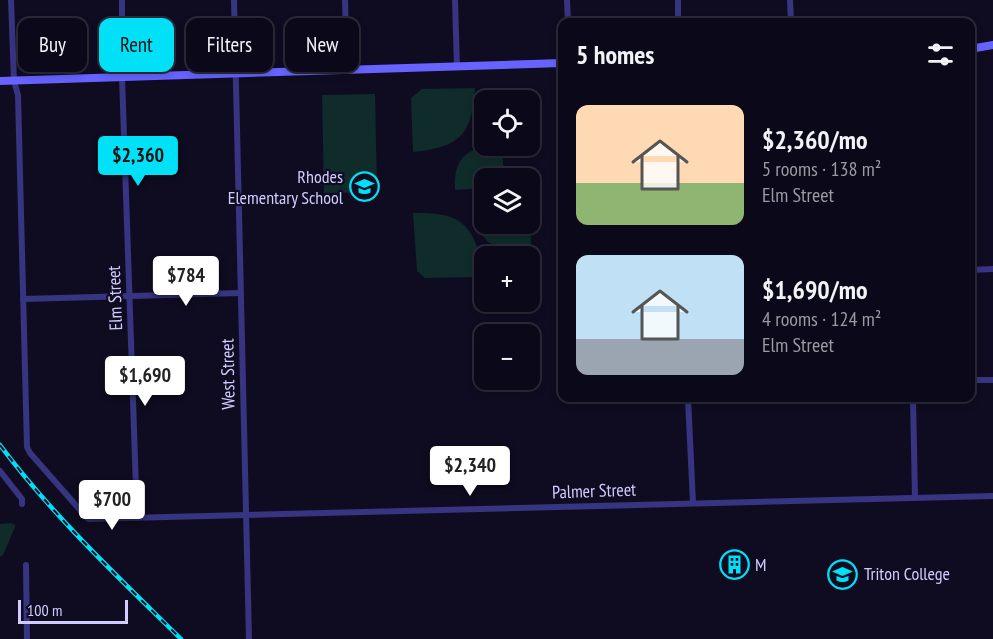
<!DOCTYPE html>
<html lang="en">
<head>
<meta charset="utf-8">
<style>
  body { margin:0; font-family:"PT Sans Narrow",sans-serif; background:#191726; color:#f1f3f6; height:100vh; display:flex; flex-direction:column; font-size:22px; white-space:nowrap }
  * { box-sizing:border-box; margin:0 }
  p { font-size:20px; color:#9a9aa2 }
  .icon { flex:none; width:33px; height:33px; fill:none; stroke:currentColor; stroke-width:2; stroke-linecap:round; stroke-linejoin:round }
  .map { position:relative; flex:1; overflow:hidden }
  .side { position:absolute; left:558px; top:18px; width:417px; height:384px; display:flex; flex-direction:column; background:#0b0919; border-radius:12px; box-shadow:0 3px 9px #0003,0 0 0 2px #2b2a38 }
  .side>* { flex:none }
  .guide { position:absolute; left:18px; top:18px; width:450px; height:54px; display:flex; gap:12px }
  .buttons { position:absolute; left:474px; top:90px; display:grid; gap:12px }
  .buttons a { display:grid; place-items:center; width:66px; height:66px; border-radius:12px; background:#0b0919; box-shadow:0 3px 9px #0003,0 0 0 2px #2b2a38; font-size:30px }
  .scale { position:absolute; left:18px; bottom:15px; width:110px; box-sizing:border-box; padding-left:6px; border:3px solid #d1ccff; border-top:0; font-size:16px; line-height:21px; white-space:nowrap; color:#d1ccff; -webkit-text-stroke:4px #0f0c21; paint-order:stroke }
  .price { position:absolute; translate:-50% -51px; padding:0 14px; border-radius:6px; background:#fff; color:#222; font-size:20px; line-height:39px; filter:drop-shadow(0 2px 3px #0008) }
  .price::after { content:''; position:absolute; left:50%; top:36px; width:18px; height:14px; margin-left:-9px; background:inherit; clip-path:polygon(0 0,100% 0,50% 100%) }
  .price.active { background:#00e0f7; color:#111 }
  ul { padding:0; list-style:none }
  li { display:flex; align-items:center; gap:18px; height:150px; padding:0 18px }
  li span { display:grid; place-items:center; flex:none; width:168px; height:120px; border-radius:12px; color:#555 }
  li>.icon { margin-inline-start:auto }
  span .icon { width:72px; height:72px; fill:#fffc; stroke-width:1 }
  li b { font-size:26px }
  h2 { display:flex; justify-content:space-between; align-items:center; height:72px; padding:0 18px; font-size:26px }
  .tag { padding:0 21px; border-radius:12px; background:#0b0919; box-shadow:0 3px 9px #0003,0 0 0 2px #2b2a38; font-size:21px; line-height:54px }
  .tag.active { background:#00e0f7; color:#111 }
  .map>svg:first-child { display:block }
  .green { fill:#0f2b2a }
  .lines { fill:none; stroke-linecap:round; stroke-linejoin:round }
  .street { stroke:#373582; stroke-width:6 }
  .secondary { stroke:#6663ff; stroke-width:8 }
  .rail-casing { stroke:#00e0f7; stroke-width:4.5 }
  .rail { stroke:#0f0c21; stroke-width:2; stroke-dasharray:7; stroke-linecap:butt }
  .labels { text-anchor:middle; stroke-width:4.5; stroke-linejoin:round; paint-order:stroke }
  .poi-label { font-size:18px; fill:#d1ccff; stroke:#0f0c21; text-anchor:start }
  .street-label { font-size:18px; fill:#d1ccff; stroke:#0f0c21 }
</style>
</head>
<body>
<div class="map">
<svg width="993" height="639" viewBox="0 0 993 639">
  <rect width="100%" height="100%" fill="#0f0c21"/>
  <!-- green -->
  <g class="green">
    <path d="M 475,88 C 472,135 460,147 413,152 L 411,98 L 422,89 Z"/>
    <path d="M 375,94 L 377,192 L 324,193 L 322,95 Z"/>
    <path d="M 488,146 L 502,146 L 504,178 L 484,178 L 484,188 L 455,190 C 454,163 461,151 488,146 Z"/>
    <path d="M 472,199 L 484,199 L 484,224 L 530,224 L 530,202 L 531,251 L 505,251 L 488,242 L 476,228 L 473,216 Z"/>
    <path d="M 413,213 C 425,213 440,213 451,217 C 476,227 481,254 479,277 L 425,278 L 417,271 Z"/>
    <path d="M 11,523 L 15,525 L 15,527 L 3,555 L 0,557 L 0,524 Z"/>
  </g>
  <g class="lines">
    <!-- street -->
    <g class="street">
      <path d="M 11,0 L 14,81 L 18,95 L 27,447 L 30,453 L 88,519 L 993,496"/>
      <path d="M 122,0 L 122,20"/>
      <path d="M 234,0 L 249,639"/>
      <path d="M 345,0 L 347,70"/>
      <path d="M 455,0 L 457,67"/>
      <path d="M 567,0 L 568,22"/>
      <path d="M 678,0 L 678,22"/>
      <path d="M 790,0 L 791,22"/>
      <path d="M 122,77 L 137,518"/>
      <path d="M 970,270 L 993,269"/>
      <path d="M 23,299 L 241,293"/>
      <path d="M 970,380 L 993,380"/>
      <path d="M 688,398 L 693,503"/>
      <path d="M 913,398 L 915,498"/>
      <path d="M 0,471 L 22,499 L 22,504"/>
      <path d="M 26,565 L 27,639"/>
    </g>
    <!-- secondary -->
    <g class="secondary">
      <path d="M 970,49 L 993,45"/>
      <path d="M 0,81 L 562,63"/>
    </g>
    <defs>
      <path id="rail" d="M 0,445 C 53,516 118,577 181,639"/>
    </defs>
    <!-- rail casing -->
    <use href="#rail" class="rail-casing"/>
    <!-- rail -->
    <use href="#rail" class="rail"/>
  </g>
  <!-- icons -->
  <defs>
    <symbol id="school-ring" viewBox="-11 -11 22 22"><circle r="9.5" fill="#0f0c21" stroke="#00e0f7" stroke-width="1.5"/><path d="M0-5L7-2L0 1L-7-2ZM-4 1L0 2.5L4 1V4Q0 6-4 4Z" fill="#00e0f7"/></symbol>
    <symbol id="building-ring" viewBox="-11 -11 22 22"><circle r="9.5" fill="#0f0c21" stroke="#00e0f7" stroke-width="1.5"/><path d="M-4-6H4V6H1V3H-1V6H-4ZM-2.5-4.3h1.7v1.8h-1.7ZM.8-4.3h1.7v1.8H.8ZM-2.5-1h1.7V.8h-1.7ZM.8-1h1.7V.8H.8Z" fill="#00e0f7"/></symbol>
    <symbol id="university-ring" viewBox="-11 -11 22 22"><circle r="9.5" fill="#0f0c21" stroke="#00e0f7" stroke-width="1.5"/><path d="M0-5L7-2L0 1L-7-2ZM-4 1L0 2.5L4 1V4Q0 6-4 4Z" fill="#00e0f7"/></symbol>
  </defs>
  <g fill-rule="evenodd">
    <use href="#school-ring" x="348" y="170" width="33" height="33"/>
    <use href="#building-ring" x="718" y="548" width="33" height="33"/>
    <use href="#university-ring" x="826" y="558" width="33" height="33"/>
  </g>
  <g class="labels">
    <!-- poi labels -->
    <g class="poi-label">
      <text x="343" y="183" text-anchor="end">Rhodes<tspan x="343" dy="21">Elementary School</tspan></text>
      <text x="755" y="571">M</text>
      <text x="864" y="580">Triton College</text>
    </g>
    <!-- street labels -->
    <g class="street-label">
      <text transform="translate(115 298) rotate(-92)" y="6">Elm Street</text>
      <text transform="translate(228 374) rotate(-91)" y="6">West Street</text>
      <text transform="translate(594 491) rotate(-2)" y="6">Palmer Street</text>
    </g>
  </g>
</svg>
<div class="buttons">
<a><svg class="icon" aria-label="locate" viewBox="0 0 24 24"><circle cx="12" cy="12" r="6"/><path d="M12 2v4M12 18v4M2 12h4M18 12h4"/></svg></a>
<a><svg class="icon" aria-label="layers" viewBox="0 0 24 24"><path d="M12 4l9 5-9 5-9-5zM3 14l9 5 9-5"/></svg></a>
<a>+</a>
<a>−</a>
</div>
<div class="scale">100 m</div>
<b class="price active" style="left:138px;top:187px">$2,360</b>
<b class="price" style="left:186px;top:307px">$784</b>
<b class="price" style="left:145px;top:407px">$1,690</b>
<b class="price" style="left:470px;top:497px">$2,340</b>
<b class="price" style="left:112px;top:531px">$700</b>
<div class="guide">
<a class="tag">Buy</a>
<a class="tag active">Rent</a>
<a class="tag">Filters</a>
<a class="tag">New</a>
</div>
<section class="side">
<h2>5 homes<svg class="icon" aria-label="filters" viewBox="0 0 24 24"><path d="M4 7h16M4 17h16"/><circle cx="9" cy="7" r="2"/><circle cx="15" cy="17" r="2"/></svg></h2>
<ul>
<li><span style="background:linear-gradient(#ffd9b3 65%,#8fb573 0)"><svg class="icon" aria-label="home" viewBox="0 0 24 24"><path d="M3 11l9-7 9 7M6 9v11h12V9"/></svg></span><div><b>$2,360/mo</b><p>5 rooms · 138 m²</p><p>Elm Street</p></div></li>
<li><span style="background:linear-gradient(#bfe0f5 70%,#9aa5b1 0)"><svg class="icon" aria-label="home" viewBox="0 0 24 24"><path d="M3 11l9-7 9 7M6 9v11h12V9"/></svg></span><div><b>$1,690/mo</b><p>4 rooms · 124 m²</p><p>Elm Street</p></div></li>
</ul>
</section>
</div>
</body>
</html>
